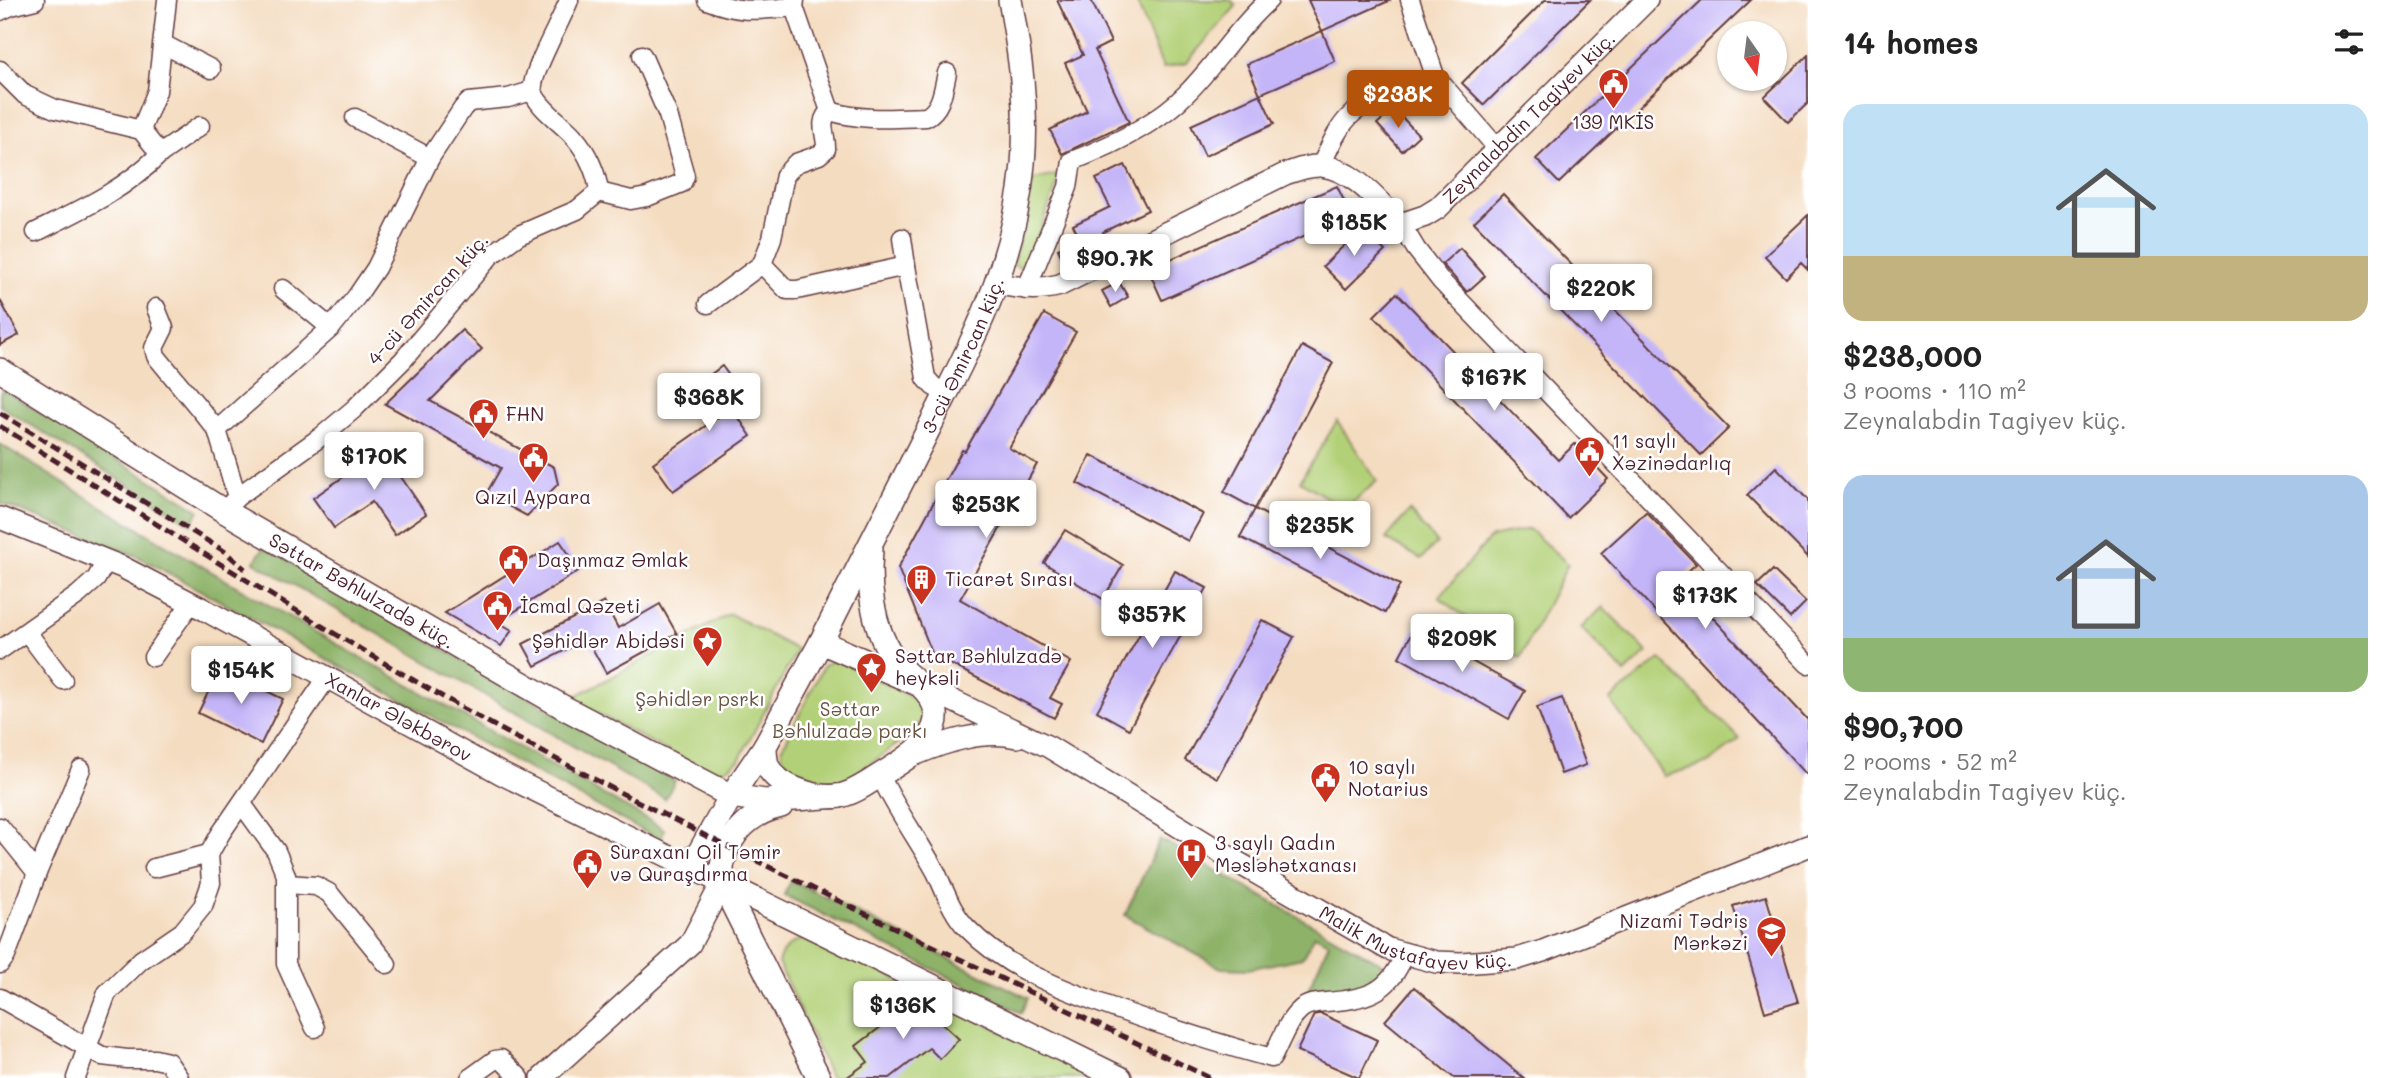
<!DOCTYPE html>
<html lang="en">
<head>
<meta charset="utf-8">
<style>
  body { margin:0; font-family:Mali,sans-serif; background:#f2f2f2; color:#222; height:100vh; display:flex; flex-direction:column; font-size:26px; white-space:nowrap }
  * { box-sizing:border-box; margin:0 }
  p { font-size:23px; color:#767676 }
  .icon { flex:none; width:38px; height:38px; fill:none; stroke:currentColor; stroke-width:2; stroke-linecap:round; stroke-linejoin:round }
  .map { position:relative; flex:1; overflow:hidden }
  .drawer { display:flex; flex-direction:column; background:#fff; width:595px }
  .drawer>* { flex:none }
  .needle { width:46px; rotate:166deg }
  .fabs { position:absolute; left:1717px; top:21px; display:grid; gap:14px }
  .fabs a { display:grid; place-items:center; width:70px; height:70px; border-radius:50%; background:#fff; box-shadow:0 2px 5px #0004; font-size:35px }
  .price { position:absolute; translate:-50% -60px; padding:0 16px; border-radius:7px; background:#fff; color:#222; font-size:23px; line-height:46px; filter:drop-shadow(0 2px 4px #0008) }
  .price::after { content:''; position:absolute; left:50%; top:42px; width:21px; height:16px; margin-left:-10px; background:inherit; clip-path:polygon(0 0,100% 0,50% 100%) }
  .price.active { background:#b45309; color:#fff }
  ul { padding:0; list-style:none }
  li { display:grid; align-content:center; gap:14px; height:371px; padding:0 35px }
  li span { display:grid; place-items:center; height:217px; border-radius:21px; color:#555 }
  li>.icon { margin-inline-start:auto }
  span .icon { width:126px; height:126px; fill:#fffc; stroke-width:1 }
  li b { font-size:30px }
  h2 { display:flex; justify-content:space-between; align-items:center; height:84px; padding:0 35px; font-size:30px }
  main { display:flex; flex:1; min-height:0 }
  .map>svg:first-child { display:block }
  .green { fill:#b2d077; stroke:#7e7851; stroke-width:2 }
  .forest { fill:#8db268; stroke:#6c684a; stroke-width:2 }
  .building { fill:#c4b5f8 }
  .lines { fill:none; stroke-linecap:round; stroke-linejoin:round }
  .minor-casing { stroke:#643b41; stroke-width:21 }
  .tertiary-casing { stroke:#643b41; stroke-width:24 }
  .secondary-casing { stroke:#643b41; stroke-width:26 }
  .minor { stroke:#fff; stroke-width:18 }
  .tertiary { stroke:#fff; stroke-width:21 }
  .secondary { stroke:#fff; stroke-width:23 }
  .rail { stroke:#4a1f2b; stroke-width:5; stroke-dasharray:10 5; stroke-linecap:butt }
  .labels { text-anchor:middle; stroke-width:5; stroke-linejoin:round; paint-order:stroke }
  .street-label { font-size:19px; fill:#4a1f2b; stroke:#fff }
  .poi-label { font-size:19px; fill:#4a1f2b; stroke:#fff; text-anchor:start }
  .park-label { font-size:19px; fill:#695442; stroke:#fff }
</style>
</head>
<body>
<main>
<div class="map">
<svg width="1808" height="1078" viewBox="0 0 1808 1078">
  <rect width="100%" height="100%" fill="#fff"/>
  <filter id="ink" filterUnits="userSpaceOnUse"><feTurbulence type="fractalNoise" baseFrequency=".0143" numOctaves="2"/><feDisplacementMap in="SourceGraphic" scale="14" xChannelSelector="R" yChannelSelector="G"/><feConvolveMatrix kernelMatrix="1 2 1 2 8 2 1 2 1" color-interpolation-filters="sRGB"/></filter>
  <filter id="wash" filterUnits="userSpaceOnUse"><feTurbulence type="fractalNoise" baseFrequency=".00686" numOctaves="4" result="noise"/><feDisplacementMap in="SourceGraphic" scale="28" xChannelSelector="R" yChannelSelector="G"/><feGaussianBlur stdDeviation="1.57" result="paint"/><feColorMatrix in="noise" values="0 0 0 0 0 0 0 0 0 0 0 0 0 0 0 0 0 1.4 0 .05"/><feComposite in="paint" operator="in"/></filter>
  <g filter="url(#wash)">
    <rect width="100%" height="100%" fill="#f4dcc0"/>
    <!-- green -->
    <g class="green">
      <path d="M 1136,0 L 1231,0 L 1236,6 L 1186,63 L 1163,68 Z"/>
      <path d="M 1061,174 L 1025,270 L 1013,264 L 1033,180 Z"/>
      <path d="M 1337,421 L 1377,481 L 1345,509 L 1300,481 Z"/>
      <path d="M 1409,511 L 1437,543 L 1421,559 L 1386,539 Z"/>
      <path d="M 1529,529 L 1568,564 L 1520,658 L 1439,597 L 1491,537 Z"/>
      <path d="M 1603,607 L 1647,652 L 1625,673 L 1581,628 Z"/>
      <path d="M 730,614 L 797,650 L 739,760 L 725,769 L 707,772 L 570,699 Z"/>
      <path d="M 1660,659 L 1740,739 L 1708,763 L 1664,776 L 1610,700 Z"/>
      <path d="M 834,660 L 839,661 L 916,699 C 921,705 925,711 922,719 C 915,735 865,767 849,778 L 837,783 L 831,783 L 794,769 L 782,757 L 782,749 L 824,665 Z"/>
      <path d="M 810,936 L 1096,1078 L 831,1078 L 778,963 C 782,947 795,941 810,936 Z"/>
    </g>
    <!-- forest -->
    <g class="forest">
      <path d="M 3,389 L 199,510 L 192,524 L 0,406 L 0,394 Z"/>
      <path d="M 0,444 C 217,580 442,703 664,829 L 661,841 L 139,557 L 0,503 Z"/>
      <path d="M 264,547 L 675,781 L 665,799 L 254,562 Z"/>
      <path d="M 1160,839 L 1384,965 C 1370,995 1335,995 1306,994 L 1329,943 L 1315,935 L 1302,958 L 1248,969 L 1221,968 L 1125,915 Z"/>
      <path d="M 791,880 L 1028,998 L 1021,1013 L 784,895 Z"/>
    </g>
    <g id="blocks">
      <!-- building -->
      <g class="building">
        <path d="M 1057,0 L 1091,0 L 1111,42 L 1095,50 L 1129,122 L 1062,154 L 1050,130 L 1087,111 L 1065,63 L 1083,55 Z"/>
        <path d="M 1308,0 L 1391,0 L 1322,31 Z"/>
        <path d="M 1545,0 L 1590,0 L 1484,105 L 1462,83 Z"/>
        <path d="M 1702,0 L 1751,0 L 1559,183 L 1536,159 Z"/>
        <path d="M 1322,31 L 1335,61 L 1260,94 L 1247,64 Z"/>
        <path d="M 1808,55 L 1808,103 L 1788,122 L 1764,97 Z"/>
        <path d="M 1260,94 L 1274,124 L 1205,156 L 1191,125 Z"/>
        <path d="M 1394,109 L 1419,135 L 1402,151 L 1377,124 Z"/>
        <path d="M 1125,165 L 1148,210 L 1103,232 L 1107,241 L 1064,262 L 1058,249 L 1080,239 L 1073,225 L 1110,207 L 1096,179 Z"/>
        <path d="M 1337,186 L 1346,205 L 1310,222 L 1314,232 L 1162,300 L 1148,269 Z"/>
        <path d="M 1503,194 L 1729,428 L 1701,455 L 1474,222 Z"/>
        <path d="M 1808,215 L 1808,270 L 1801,263 L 1786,278 L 1765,256 Z"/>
        <path d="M 1362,228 L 1385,251 L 1346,289 L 1323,266 Z"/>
        <path d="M 1460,248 L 1485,276 L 1467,292 L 1442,264 Z"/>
        <path d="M 1119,282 L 1128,297 L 1111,307 L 1102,291 Z"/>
        <path d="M 1397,293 L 1558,460 L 1575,444 L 1608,479 L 1568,518 L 1374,316 Z"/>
        <path d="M 0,300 L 19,335 L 0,345 Z"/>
        <path d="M 1044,314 L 1076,332 L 1009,448 L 1037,464 L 960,599 L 1071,662 L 1050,698 L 1062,704 L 1054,718 L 933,655 L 898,568 L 962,450 L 965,451 Z"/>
        <path d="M 462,330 L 482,349 L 430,401 L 554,467 L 558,484 L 527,516 L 486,494 L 501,468 L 385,404 Z"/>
        <path d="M 1302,346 L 1333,363 L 1255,509 L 1224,492 Z"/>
        <path d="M 722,366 L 752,407 L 738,417 L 751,436 L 673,491 L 653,463 L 721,415 L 698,384 Z"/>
        <path d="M 395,441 L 409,462 L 397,471 L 426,514 L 395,535 L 372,502 L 334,528 L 313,498 Z"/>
        <path d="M 1091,455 L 1203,514 L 1188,541 L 1077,483 Z"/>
        <path d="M 1776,467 L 1808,500 L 1808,557 L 1747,495 Z"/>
        <path d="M 1255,509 L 1400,585 L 1385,613 L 1240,537 Z"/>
        <path d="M 1646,512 L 1696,564 L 1678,580 L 1808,720 L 1808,776 L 1601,553 Z"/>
        <path d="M 1065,530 L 1123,565 L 1103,599 L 1044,563 Z"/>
        <path d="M 560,541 L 580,570 L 498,622 L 512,630 L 501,646 L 445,613 Z"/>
        <path d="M 1773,570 L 1806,602 L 1790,618 L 1757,585 Z"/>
        <path d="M 1175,571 L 1207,588 L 1129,729 L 1097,711 Z"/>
        <path d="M 604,602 L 618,628 L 660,604 L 677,634 L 606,673 L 587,639 L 535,666 L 523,644 Z"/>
        <path d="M 1262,620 L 1294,637 L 1217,778 L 1185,760 Z"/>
        <path d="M 1414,629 L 1525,691 L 1509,719 L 1399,657 Z"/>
        <path d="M 220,668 L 283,699 L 261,744 L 198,713 Z"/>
        <path d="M 1562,698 L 1586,765 L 1561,774 L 1537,707 Z"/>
        <path d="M 1766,896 L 1798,1002 L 1765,1012 L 1733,906 Z"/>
        <path d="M 1414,987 L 1524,1078 L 1454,1078 L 1385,1021 Z"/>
        <path d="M 910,993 L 959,1039 L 940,1059 L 929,1048 L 890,1078 L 846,1078 L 868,1062 L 856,1046 L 895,1016 L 891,1012 Z"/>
        <path d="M 1317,1014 L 1322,1014 L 1377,1040 L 1359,1078 L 1297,1051 L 1314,1015 Z"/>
      </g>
    </g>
  </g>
  <g filter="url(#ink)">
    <use href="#blocks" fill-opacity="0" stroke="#643b41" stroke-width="2"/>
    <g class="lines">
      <defs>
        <g id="minor">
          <path d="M 707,0 C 741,14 759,10 794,7"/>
          <path d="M 795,0 L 794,7 L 830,111 C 817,122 827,135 826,149 L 819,155 L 796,163 L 785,175 L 772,238 L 762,264 L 787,290 L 797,290 L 906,266 L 926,378 L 933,386 L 946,394"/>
          <path d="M 1410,0 L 1435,76 L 1498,149"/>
          <path d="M 0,11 L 11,6 L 35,0"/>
          <path d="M 163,44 L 211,69"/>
          <path d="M 0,70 L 25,95 L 55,109 L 141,130 L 160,154 C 123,191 82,209 36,232"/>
          <path d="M 830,111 C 861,121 894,118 926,117 C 942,109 943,89 947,73"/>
          <path d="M 355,118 L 430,158"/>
          <path d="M 141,130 L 157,91 L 167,0"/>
          <path d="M 160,154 L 200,126"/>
          <path d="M 1321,166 C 1338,127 1347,109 1388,93 C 1404,87 1420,84 1435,76"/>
          <path d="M 599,192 L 631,200 L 647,197 L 682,183 L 685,176 L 668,115 L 642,55"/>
          <path d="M 1401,224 L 1416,249 L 1441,281 L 1808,664"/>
          <path d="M 902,238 L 906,266"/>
          <path d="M 283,289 L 331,328"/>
          <path d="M 1026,290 L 1068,187 L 1072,161 C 1113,145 1157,124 1187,93 C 1216,64 1238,27 1269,0"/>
          <path d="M 708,304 L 762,264"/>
          <path d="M 156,308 L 164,328 L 154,348 L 156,356 L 217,430 L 237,497"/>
          <path d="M 217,430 L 331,328 L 357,296 L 376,268 L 430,158 L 463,108 L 469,102 L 508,98 L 532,91"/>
          <path d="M 224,511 L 237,497 L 322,436 L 354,409 L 403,360 L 491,255 L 519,235 L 577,210 L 599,192 C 597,173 587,152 575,138 C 565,125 535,106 533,90 C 530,74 562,20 569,0"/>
          <path d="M 27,632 L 63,680"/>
          <path d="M 0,650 L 78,595 L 96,579 L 107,560"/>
          <path d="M 153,657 L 191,603"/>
          <path d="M 880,775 C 896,810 918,839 936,872 C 945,891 952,913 967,928 C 1007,969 1053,985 1105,1005 C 1160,1025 1215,1043 1272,1058 C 1280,1043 1287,1021 1300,1010 C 1307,1003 1317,1003 1326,1002 C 1365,999 1389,994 1404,955"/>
          <path d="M 242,804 L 276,851 L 286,875 L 286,964 L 315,1028"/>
          <path d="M 0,827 L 37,873"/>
          <path d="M 154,868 L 209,854"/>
          <path d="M 287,884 L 316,886 L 329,893 L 387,964"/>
          <path d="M 0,964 L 6,956 L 37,873 L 81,769"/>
          <path d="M 0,998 L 102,1056 L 127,1059 L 155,1059 L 168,1062 L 179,1078"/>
          <path d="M 76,1078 L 107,993 L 141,960 L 182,932 L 203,906 L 211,883 L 209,854 L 221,833 L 327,678"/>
          <path d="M 470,1078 L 495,1060 L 501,1059 L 520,1078"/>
        </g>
        <g id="tertiary">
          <path id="s1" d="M 998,284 C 1020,288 1038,291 1060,285 L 1285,174 C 1296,170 1310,165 1322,166 C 1355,170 1379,203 1401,224 L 1425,216 L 1438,208 L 1647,0"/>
          <path id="s2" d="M 0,518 L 122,567 L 205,610 L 502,774 L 722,883 L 690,944 L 542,1078"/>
          <path id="s3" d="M 920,685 L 1049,747 L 1237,862 L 1388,949 L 1436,962 L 1461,963 L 1517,959 L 1543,951 L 1808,846"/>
          <path d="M 914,755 C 945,742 983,729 1017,737"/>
        </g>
        <g id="secondary">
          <path id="s4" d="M 0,370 L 224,511 L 563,707 L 731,796 L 765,801 L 840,796"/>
          <path d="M 871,549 C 867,595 875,648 912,678"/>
          <path id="s5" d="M 821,642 C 858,567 897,493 934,418 C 976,334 1015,261 1023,164 C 1028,109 1020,54 1010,0"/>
          <path d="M 821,642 L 920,685 C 961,725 915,754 882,774 C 869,782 855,793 839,796 C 817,799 779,788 768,767 C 765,760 765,753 765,746 Z"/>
          <path d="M 781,806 C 745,814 718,845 722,883 L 819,1078"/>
          <path d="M 679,863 L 688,862 L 699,853 L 731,796 L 765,746"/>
          <path d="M 722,883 L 1120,1078"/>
        </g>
      </defs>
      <!-- minor casing -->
      <use href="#minor" class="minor-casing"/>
      <!-- tertiary casing -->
      <use href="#tertiary" class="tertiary-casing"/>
      <!-- secondary casing -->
      <use href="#secondary" class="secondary-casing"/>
      <!-- minor -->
      <use href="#minor" class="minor"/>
      <!-- tertiary -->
      <use href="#tertiary" class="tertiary"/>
      <!-- secondary -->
      <use href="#secondary" class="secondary"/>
      <!-- rail -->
      <g class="rail">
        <path d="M 0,413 L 224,551 L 245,569"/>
        <path d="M 0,426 C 178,537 354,651 539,750 C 759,867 986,970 1210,1078"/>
      </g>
    </g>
  </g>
  <!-- icons -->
  <defs>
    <symbol id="civic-pin" viewBox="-11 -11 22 30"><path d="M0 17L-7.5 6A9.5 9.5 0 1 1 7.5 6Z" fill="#c8321e" stroke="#fff"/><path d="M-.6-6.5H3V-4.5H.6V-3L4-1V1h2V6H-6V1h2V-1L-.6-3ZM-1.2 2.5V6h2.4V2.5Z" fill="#fff"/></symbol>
    <symbol id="building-pin" viewBox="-11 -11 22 30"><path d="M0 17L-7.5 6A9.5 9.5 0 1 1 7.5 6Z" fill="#c8321e" stroke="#fff"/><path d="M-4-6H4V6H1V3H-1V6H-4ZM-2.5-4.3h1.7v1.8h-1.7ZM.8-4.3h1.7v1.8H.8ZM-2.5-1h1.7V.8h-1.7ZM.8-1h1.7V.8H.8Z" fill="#fff"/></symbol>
    <symbol id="sight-pin" viewBox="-11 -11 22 30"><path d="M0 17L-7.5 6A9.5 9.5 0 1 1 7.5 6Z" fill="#c8321e" stroke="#fff"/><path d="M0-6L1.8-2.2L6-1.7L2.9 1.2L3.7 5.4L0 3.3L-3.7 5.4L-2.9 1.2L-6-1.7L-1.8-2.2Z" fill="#fff"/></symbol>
    <symbol id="hospital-pin" viewBox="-11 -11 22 30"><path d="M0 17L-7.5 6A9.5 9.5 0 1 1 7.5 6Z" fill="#c8321e" stroke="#fff"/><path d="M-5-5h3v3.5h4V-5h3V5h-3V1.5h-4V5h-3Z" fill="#fff"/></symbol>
    <symbol id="university-pin" viewBox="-11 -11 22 30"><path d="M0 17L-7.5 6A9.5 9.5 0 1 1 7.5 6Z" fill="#c8321e" stroke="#fff"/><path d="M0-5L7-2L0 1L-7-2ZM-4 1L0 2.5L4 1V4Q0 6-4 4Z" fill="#fff"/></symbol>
  </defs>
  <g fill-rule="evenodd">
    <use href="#civic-pin" x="1596" y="66" width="35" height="47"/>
    <use href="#civic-pin" x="466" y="396" width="35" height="47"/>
    <use href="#civic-pin" x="1572" y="434" width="35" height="47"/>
    <use href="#civic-pin" x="516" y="440" width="35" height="47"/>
    <use href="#civic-pin" x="496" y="542" width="35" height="47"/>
    <use href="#building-pin" x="904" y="562" width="35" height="47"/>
    <use href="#civic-pin" x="480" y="588" width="35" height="47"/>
    <use href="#sight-pin" x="690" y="624" width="35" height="47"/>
    <use href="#sight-pin" x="854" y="650" width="35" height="47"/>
    <use href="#civic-pin" x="1308" y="760" width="35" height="47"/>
    <use href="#hospital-pin" x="1174" y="836" width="35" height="47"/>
    <use href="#civic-pin" x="570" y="846" width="35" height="47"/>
    <use href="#university-pin" x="1754" y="914" width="35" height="47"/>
  </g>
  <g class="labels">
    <!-- street labels -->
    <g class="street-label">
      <text dy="7" stroke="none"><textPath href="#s1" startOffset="620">Zeynalabdin Tagiyev küç.</textPath></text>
      <text transform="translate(428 299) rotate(-48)" y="7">4-cü Əmircan küç.</text>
      <text dy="7" stroke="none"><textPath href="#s5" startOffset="320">3-cü Əmircan küç.</textPath></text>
      <text dy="7" stroke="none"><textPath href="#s4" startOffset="424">Səttar Bəhlulzadə küç.</textPath></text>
      <text dy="7" stroke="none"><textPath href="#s2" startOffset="446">Xanlar Ələkbərov</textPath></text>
      <text dy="7" stroke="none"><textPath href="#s3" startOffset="562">Malik Mustafayev küç.</textPath></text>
    </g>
    <!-- poi labels -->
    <g class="poi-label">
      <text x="1613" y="129" text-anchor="middle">139 MKİS</text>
      <text x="506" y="421">FHN</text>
      <text x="1612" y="448">11 saylı<tspan x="1612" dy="22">Xəzinədarlıq</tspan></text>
      <text x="533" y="504" text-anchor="middle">Qızıl Aypara</text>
      <text x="537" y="567">Daşınmaz Əmlak</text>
      <text x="945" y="586">Ticarət Sırası</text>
      <text x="520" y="613">İcmal Qəzeti</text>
      <text x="685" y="648" text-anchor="end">Şəhidlər Abidəsi</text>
      <text x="895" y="663">Səttar Bəhlulzadə<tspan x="895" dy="22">heykəli</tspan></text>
      <text x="1348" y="774">10 saylı<tspan x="1348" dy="22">Notarius</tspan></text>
      <text x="1215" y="850">3 saylı Qadın<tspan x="1215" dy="22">Məsləhətxanası</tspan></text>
      <text x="610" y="859">Suraxanı Oil Təmir<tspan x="610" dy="22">və Quraşdırma</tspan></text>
      <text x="1748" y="928" text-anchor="end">Nizami Tədris<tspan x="1748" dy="22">Mərkəzi</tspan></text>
    </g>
    <!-- park labels -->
    <g class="park-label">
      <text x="700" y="706">Şəhidlər psrkı</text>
      <text x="850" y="716">Səttar<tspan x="850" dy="22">Bəhlulzadə parkı</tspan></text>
    </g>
  </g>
</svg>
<div class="fabs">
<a><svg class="needle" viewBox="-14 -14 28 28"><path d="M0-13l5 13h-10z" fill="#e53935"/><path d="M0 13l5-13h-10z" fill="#767676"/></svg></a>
</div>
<b class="price active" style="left:1398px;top:130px">$238K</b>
<b class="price" style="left:1354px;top:258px">$185K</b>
<b class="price" style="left:1115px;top:294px">$90.7K</b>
<b class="price" style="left:1601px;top:324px">$220K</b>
<b class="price" style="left:1494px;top:413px">$167K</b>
<b class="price" style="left:709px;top:433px">$368K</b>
<b class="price" style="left:374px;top:492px">$170K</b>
<b class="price" style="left:986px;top:540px">$253K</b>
<b class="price" style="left:1320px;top:561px">$235K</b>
<b class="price" style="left:1705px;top:631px">$173K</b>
<b class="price" style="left:1152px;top:650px">$357K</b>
<b class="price" style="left:1462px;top:674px">$209K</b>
<b class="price" style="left:241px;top:706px">$154K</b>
<b class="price" style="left:903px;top:1041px">$136K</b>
</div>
<section class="drawer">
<h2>14 homes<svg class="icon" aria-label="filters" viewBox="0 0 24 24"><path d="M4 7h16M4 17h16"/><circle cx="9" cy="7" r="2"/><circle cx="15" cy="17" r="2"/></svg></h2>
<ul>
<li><span style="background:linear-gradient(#bfe0f5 70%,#c2b280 0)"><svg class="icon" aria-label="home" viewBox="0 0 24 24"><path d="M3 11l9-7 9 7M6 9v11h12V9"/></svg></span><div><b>$238,000</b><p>3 rooms · 110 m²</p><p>Zeynalabdin Tagiyev küç.</p></div></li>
<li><span style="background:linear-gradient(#a9c7e8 75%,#8fb573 0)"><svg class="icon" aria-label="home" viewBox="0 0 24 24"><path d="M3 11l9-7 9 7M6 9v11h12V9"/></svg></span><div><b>$90,700</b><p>2 rooms · 52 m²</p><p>Zeynalabdin Tagiyev küç.</p></div></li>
</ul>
</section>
</main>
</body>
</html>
